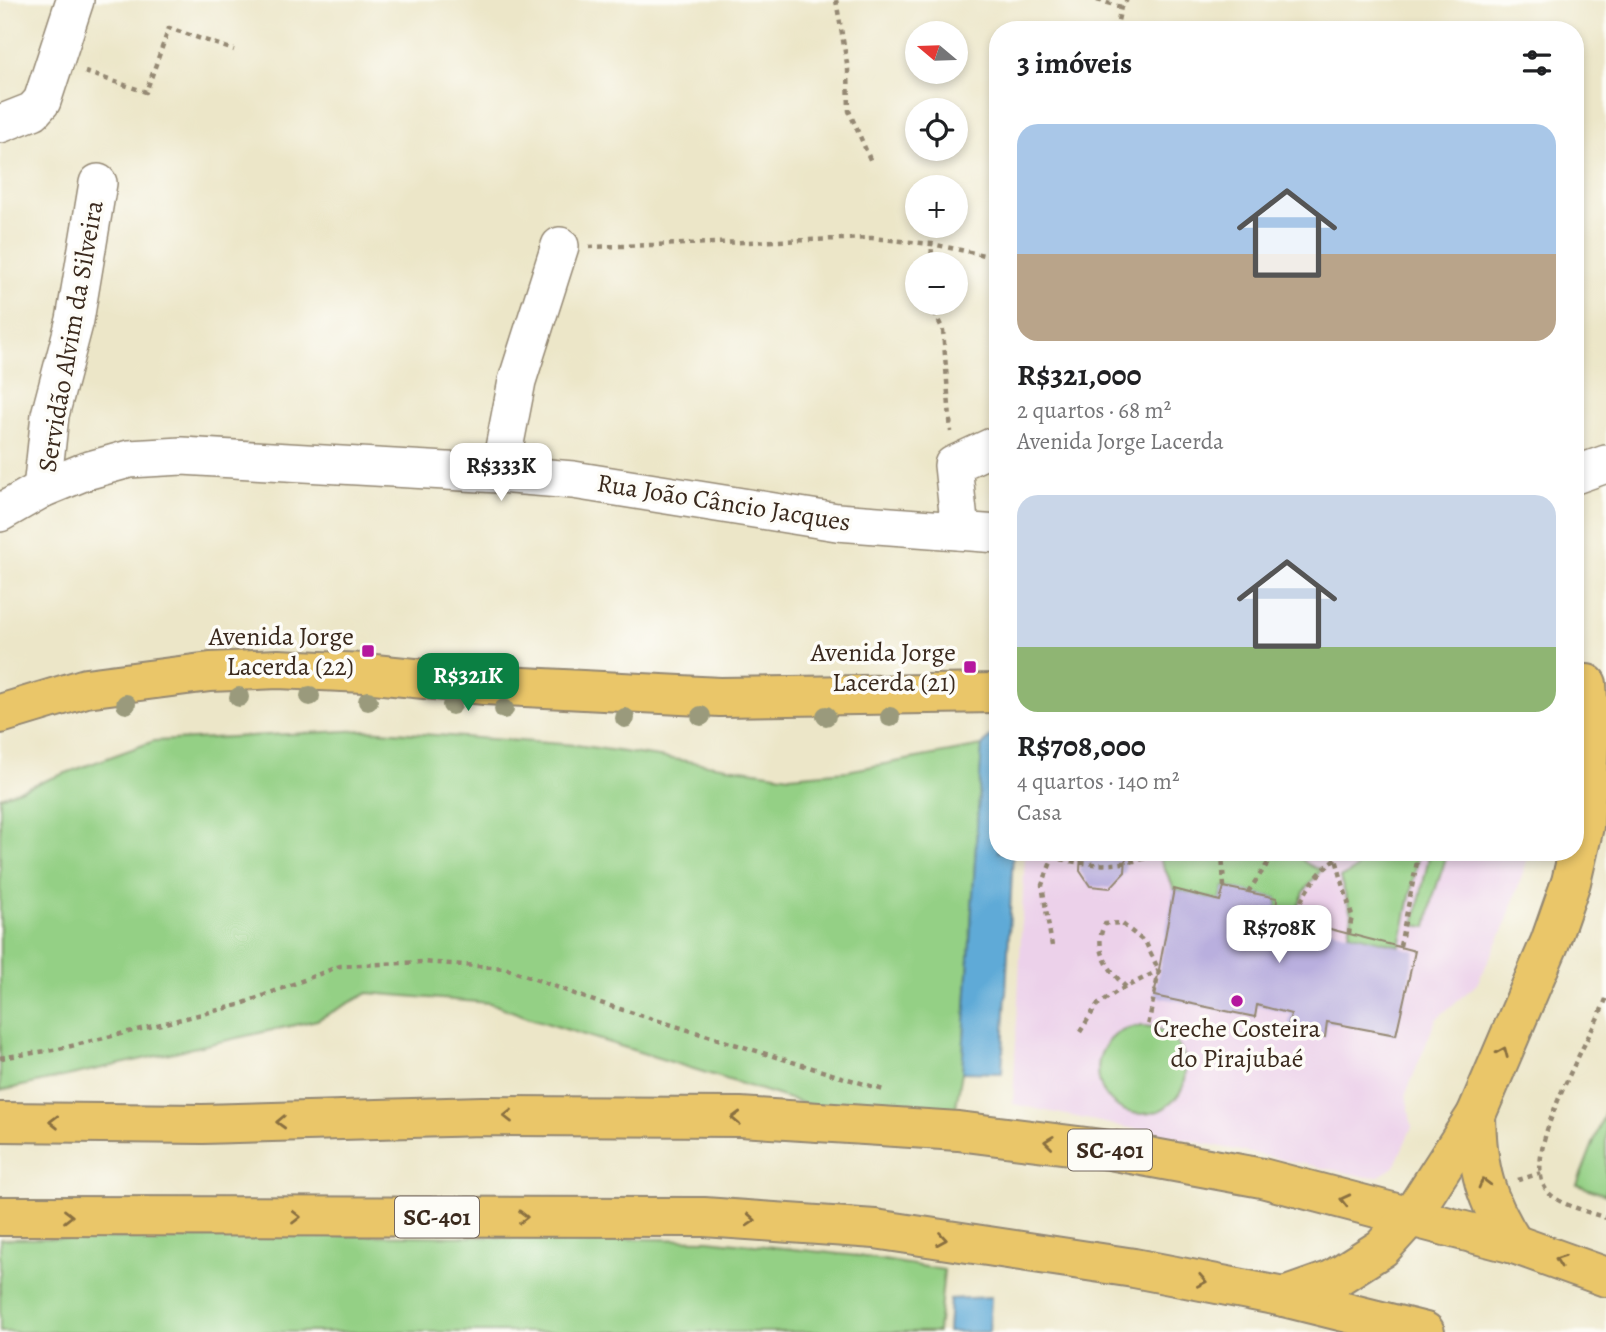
<!DOCTYPE html>
<html lang="pt">
<head>
<meta charset="utf-8">
<style>
  body { margin:0; font-family:Alegreya,serif; background:#f2f2f2; color:#202124; height:100vh; display:flex; flex-direction:column; font-size:26px; white-space:nowrap }
  * { box-sizing:border-box; margin:0 }
  p { font-size:23px; color:#757577 }
  .icon { flex:none; width:38px; height:38px; fill:none; stroke:currentColor; stroke-width:2; stroke-linecap:round; stroke-linejoin:round }
  .map { position:relative; flex:1; overflow:hidden }
  .side { position:absolute; left:989px; top:21px; width:595px; height:840px; display:flex; flex-direction:column; background:#fff; border-radius:28px; box-shadow:0 4px 10px #0003 }
  .side>* { flex:none }
  .needle { width:46px; rotate:289deg }
  .fabs { position:absolute; left:905px; top:21px; display:grid; gap:14px }
  .fabs a { display:grid; place-items:center; width:63px; height:63px; border-radius:50%; background:#fff; box-shadow:0 4px 10px #0003; font-size:35px }
  .price { position:absolute; translate:-50% -60px; padding:0 16px; border-radius:14px; background:#fff; color:#222; font-size:23px; line-height:46px; filter:drop-shadow(0 2px 4px #0008) }
  .price::after { content:''; position:absolute; left:50%; top:42px; width:21px; height:16px; margin-left:-10px; background:inherit; clip-path:polygon(0 0,100% 0,50% 100%) }
  .price.active { background:#0b8043; color:#fff }
  ul { padding:0; list-style:none }
  li { display:grid; align-content:center; gap:14px; height:371px; padding:0 28px }
  li span { display:grid; place-items:center; height:217px; border-radius:21px; color:#555 }
  li>.icon { margin-inline-start:auto }
  span .icon { width:126px; height:126px; fill:#fffc; stroke-width:1 }
  li b { font-size:30px }
  h2 { display:flex; justify-content:space-between; align-items:center; height:84px; padding:0 28px; font-size:30px }
  .map>svg:first-child { display:block }
  .built { fill:#ecd1ea }
  .green { fill:#94d085; stroke:#687d52; stroke-width:2 }
  .water { fill:#5eaad7; stroke:#4c6a7a; stroke-width:2 }
  .building { fill:#b9afde }
  .lines { fill:none; stroke-linecap:round; stroke-linejoin:round }
  .minor-casing { stroke:#948873; stroke-width:40 }
  .major-casing { stroke:#948873; stroke-width:42 }
  .highway-casing { stroke:#948873; stroke-width:42 }
  .path { stroke:#948873; stroke-width:4.5; stroke-dasharray:5 5; stroke-linecap:butt }
  .minor { stroke:#fff; stroke-width:37 }
  .major { stroke:#eac669; stroke-width:38 }
  .highway { stroke:#eac669; stroke-width:38 }
  .tree { fill:#9a9a7c }
  .oneway { stroke:#8a7040 }
  .poi-dot { fill:#b5179e; stroke:#fdfcf7; stroke-width:2.5 }
  .labels { text-anchor:middle; stroke-width:7; stroke-linejoin:round; paint-order:stroke }
  .shield { fill:#fdfcf7; stroke:#75695f; stroke-width:2 }
  .shield-label { font-size:24px; font-weight:bold; fill:#3b2a1e }
  .street-label { font-size:26px; fill:#3b2a1e; stroke:#fdfcf7 }
  .poi-label { font-size:26px; fill:#3b2a1e; stroke:#fdfcf7; text-anchor:end }
</style>
</head>
<body>
<div class="map">
<svg width="1606" height="1332" viewBox="0 0 1606 1332">
  <rect width="100%" height="100%" fill="#fdfcf7"/>
  <filter id="ink" filterUnits="userSpaceOnUse"><feTurbulence type="fractalNoise" baseFrequency=".0143" numOctaves="2"/><feDisplacementMap in="SourceGraphic" scale="14" xChannelSelector="R" yChannelSelector="G"/><feConvolveMatrix kernelMatrix="1 2 1 2 8 2 1 2 1" color-interpolation-filters="sRGB"/></filter>
  <filter id="wash" filterUnits="userSpaceOnUse"><feTurbulence type="fractalNoise" baseFrequency=".00686" numOctaves="4" result="noise"/><feDisplacementMap in="SourceGraphic" scale="28" xChannelSelector="R" yChannelSelector="G"/><feGaussianBlur stdDeviation="1.57" result="paint"/><feColorMatrix in="noise" values="0 0 0 0 0 0 0 0 0 0 0 0 0 0 0 0 0 1.4 0 .05"/><feComposite in="paint" operator="in"/></filter>
  <g filter="url(#wash)">
    <rect width="100%" height="100%" fill="#ece6c8"/>
    <!-- built -->
    <path class="built" d="M 1025,852 L 1530,852 L 1504,929 L 1477,984 L 1436,1019 L 1406,1094 L 1412,1127 L 1394,1167 L 1379,1176 L 1367,1177 L 1013,1104 Z"/>
    <!-- green -->
    <g class="green">
      <path d="M 366,730 L 576,745 L 790,776 L 847,771 L 982,746 L 962,1072 L 954,1118 L 809,1105 L 530,1018 L 490,1003 L 368,993 L 317,1020 L 0,1091 L 0,797 L 154,741 Z"/>
      <path d="M 1157,852 L 1297,852 C 1303,863 1310,867 1322,869 L 1305,890 L 1292,919 L 1276,915 L 1277,898 L 1224,887 L 1220,901 L 1174,889 Z"/>
      <path d="M 1366,852 L 1419,852 L 1400,946 L 1349,933 L 1352,916 L 1340,878 L 1356,869 Z"/>
      <path d="M 1430,852 L 1448,852 L 1433,897 L 1427,927 L 1414,925 Z"/>
      <circle cx="1142" cy="1070" r="44"/>
      <path d="M 1606,1110 L 1606,1195 L 1577,1185 Z"/>
      <path d="M 343,1235 L 708,1240 L 859,1256 L 944,1270 L 938,1332 L 0,1332 L 0,1239 Z"/>
    </g>
    <!-- water -->
    <g class="water">
      <path d="M 997,729 L 998,852 L 1013,852 L 1002,1073 L 962,1072 L 982,746 Z"/>
      <path d="M 991,1297 L 989,1332 L 948,1332 L 950,1299 Z"/>
    </g>
    <g id="blocks">
      <!-- building -->
      <g class="building">
        <path d="M 1081,852 L 1121,852 L 1126,857 L 1125,872 L 1110,888 L 1090,886 L 1080,871 Z"/>
        <path d="M 1224,887 L 1277,898 L 1276,915 L 1415,951 L 1396,1035 L 1327,1022 L 1325,1037 L 1288,1027 L 1291,1014 L 1257,1005 L 1255,1017 L 1154,996 L 1174,889 L 1220,901 Z"/>
      </g>
    </g>
  </g>
  <g filter="url(#ink)">
    <use href="#blocks" fill-opacity="0" stroke="#948873" stroke-width="2"/>
    <g class="lines">
      <defs>
        <g id="minor">
          <path d="M 0,124 L 33,111 L 42,101 L 75,0"/>
          <path d="M 499,474 L 517,381 L 560,246"/>
          <path d="M 1575,475 L 1606,464"/>
          <path d="M 42,489 L 50,415 L 75,320 L 98,183"/>
          <path d="M 0,513 L 42,489 L 86,471 L 129,459 L 182,456 L 499,474 L 573,480 L 837,522 L 998,534"/>
          <path d="M 960,531 L 953,465 L 998,444"/>
        </g>
        <path id="major" d="M 0,714 L 86,688 L 210,672 L 278,669 L 364,673 L 485,685 L 720,697 L 998,693"/>
        <g id="highway">
          <path d="M 1476,1115 C 1477,1169 1485,1199 1514,1244"/>
          <path d="M 0,1122 L 203,1124 L 482,1116 L 740,1117 L 958,1131 L 1110,1150 L 1262,1178 L 1514,1244 L 1606,1277"/>
          <path d="M 0,1216 L 704,1217 L 875,1229 L 1134,1268 L 1284,1297 L 1425,1332"/>
          <path d="M 1284,1297 L 1332,1280 L 1382,1248 L 1411,1216 L 1476,1115 L 1550,942 L 1571,882 L 1584,826 L 1590,729 L 1587,684"/>
        </g>
      </defs>
      <!-- minor casing -->
      <use href="#minor" class="minor-casing"/>
      <!-- major casing -->
      <use href="#major" class="major-casing"/>
      <!-- highway casing -->
      <use href="#highway" class="highway-casing"/>
      <!-- path -->
      <g class="path">
        <path d="M 836,0 L 848,69 L 849,111 L 872,164"/>
        <path d="M 1097,0 L 1121,7"/>
        <path d="M 1116,30 L 1121,7 L 1127,0"/>
        <path d="M 85,72 L 146,92 L 169,28 L 234,50"/>
        <path d="M 589,247 L 872,238 L 932,244 L 998,258"/>
        <path d="M 931,264 L 932,244"/>
        <path d="M 930,303 L 943,330 L 951,432"/>
        <path d="M 1222,852 L 1224,887"/>
        <path d="M 1334,852 L 1352,916 L 1349,933"/>
        <path d="M 1248,892 L 1268,863 L 1284,852"/>
        <path d="M 1292,919 C 1303,895 1314,875 1336,859"/>
        <path d="M 1052,946 L 1042,885 L 1053,857 C 1096,868 1123,867 1164,852"/>
        <path d="M 1400,946 L 1419,852"/>
        <path d="M 1126,987 C 1109,971 1092,947 1105,924 L 1121,923 L 1146,943 L 1159,971 L 1148,1026"/>
        <path d="M 1606,999 C 1591,1039 1518,1153 1547,1191 C 1558,1205 1590,1212 1606,1218"/>
        <path d="M 1080,1032 L 1097,1005 L 1118,991 L 1158,971"/>
        <path d="M 0,1058 L 59,1049 L 239,1005 L 340,966 L 423,962 L 505,968 L 594,1001 L 887,1091"/>
        <path d="M 1518,1180 L 1541,1173"/>
      </g>
      <!-- minor -->
      <use href="#minor" class="minor"/>
      <!-- major -->
      <use href="#major" class="major"/>
      <!-- highway -->
      <use href="#highway" class="highway"/>
    </g>
    <!-- trees -->
    <g class="tree">
      <circle cx="310" cy="696" r="10"/>
      <circle cx="239" cy="697" r="10"/>
      <circle cx="368" cy="701" r="10"/>
      <circle cx="126" cy="704" r="10"/>
      <circle cx="452" cy="705" r="10"/>
      <circle cx="504" cy="709" r="10"/>
      <circle cx="701" cy="716" r="10"/>
      <circle cx="826" cy="716" r="10"/>
      <circle cx="890" cy="717" r="10"/>
      <circle cx="625" cy="718" r="10"/>
    </g>
    <!-- one-way arrows -->
    <defs><path id="oneway-chevron" d="M-2-3.5L2.5 0L-2 3.5" fill="none" stroke-width="1.6" stroke-linecap="round" stroke-linejoin="round" transform="scale(1.75)"/></defs>
    <g class="oneway">
      <use href="#oneway-chevron" transform="translate(1503 1052) rotate(-67)"/>
      <use href="#oneway-chevron" transform="translate(508 1116) rotate(-180)"/>
      <use href="#oneway-chevron" transform="translate(736 1118) rotate(-178)"/>
      <use href="#oneway-chevron" transform="translate(54 1122) rotate(-179)"/>
      <use href="#oneway-chevron" transform="translate(281 1122) rotate(178)"/>
      <use href="#oneway-chevron" transform="translate(1049 1142) rotate(-173)"/>
      <use href="#oneway-chevron" transform="translate(1484 1183) rotate(-105)"/>
      <use href="#oneway-chevron" transform="translate(1345 1200) rotate(-166)"/>
      <use href="#oneway-chevron" transform="translate(68 1216)"/>
      <use href="#oneway-chevron" transform="translate(296 1217)"/>
      <use href="#oneway-chevron" transform="translate(523 1217)"/>
      <use href="#oneway-chevron" transform="translate(751 1220) rotate(4)"/>
      <use href="#oneway-chevron" transform="translate(942 1239) rotate(9)"/>
      <use href="#oneway-chevron" transform="translate(1560 1260) rotate(-160)"/>
      <use href="#oneway-chevron" transform="translate(1202 1281) rotate(11)"/>
    </g>
  </g>
  <!-- markers -->
  <g class="poi-dot">
    <rect x="361" y="644" width="14" height="14" rx="3.5"/>
    <rect x="963" y="660" width="14" height="14" rx="3.5"/>
    <circle cx="1237" cy="1001" r="7"/>
  </g>
  <g class="labels">
    <!-- shield labels -->
    <g class="shield">
      <rect x="1068" y="1129.5" width="84" height="41" rx="5"/>
      <rect x="395" y="1196.5" width="84" height="41" rx="5"/>
    </g>
    <g class="shield-label">
      <text x="1110" y="1158">SC-401</text>
      <text x="437" y="1225">SC-401</text>
    </g>
    <!-- street labels -->
    <g class="street-label">
      <text transform="translate(70 336) rotate(-80)" y="9">Servidão Alvim da Silveira</text>
      <text transform="translate(724 502) rotate(9)" y="9">Rua João Câncio Jacques</text>
    </g>
    <!-- poi labels -->
    <g class="poi-label">
      <text x="354" y="645">Avenida Jorge<tspan x="354" dy="30">Lacerda (22)</tspan></text>
      <text x="956" y="661">Avenida Jorge<tspan x="956" dy="30">Lacerda (21)</tspan></text>
      <text x="1237" y="1037" text-anchor="middle">Creche Costeira<tspan x="1237" dy="30">do Pirajubaé</tspan></text>
    </g>
  </g>
</svg>
<div class="fabs">
<a><svg class="needle" viewBox="-14 -14 28 28"><path d="M0-13l5 13h-10z" fill="#e53935"/><path d="M0 13l5-13h-10z" fill="#757577"/></svg></a>
<a><svg class="icon" aria-label="locate" viewBox="0 0 24 24"><circle cx="12" cy="12" r="6"/><path d="M12 2v4M12 18v4M2 12h4M18 12h4"/></svg></a>
<a>+</a>
<a>−</a>
</div>
<b class="price" style="left:501px;top:503px">R$333K</b>
<b class="price active" style="left:468px;top:713px">R$321K</b>
<b class="price" style="left:1279px;top:965px">R$708K</b>
<section class="side">
<h2>3 imóveis<svg class="icon" aria-label="filters" viewBox="0 0 24 24"><path d="M4 7h16M4 17h16"/><circle cx="9" cy="7" r="2"/><circle cx="15" cy="17" r="2"/></svg></h2>
<ul>
<li><span style="background:linear-gradient(#a9c7e8 60%,#b9a48a 0)"><svg class="icon" aria-label="home" viewBox="0 0 24 24"><path d="M3 11l9-7 9 7M6 9v11h12V9"/></svg></span><div><b>R$321,000</b><p>2 quartos · 68 m²</p><p>Avenida Jorge Lacerda</p></div></li>
<li><span style="background:linear-gradient(#c9d6e8 70%,#8fb573 0)"><svg class="icon" aria-label="home" viewBox="0 0 24 24"><path d="M3 11l9-7 9 7M6 9v11h12V9"/></svg></span><div><b>R$708,000</b><p>4 quartos · 140 m²</p><p>Casa</p></div></li>
</ul>
</section>
</div>
</body>
</html>
